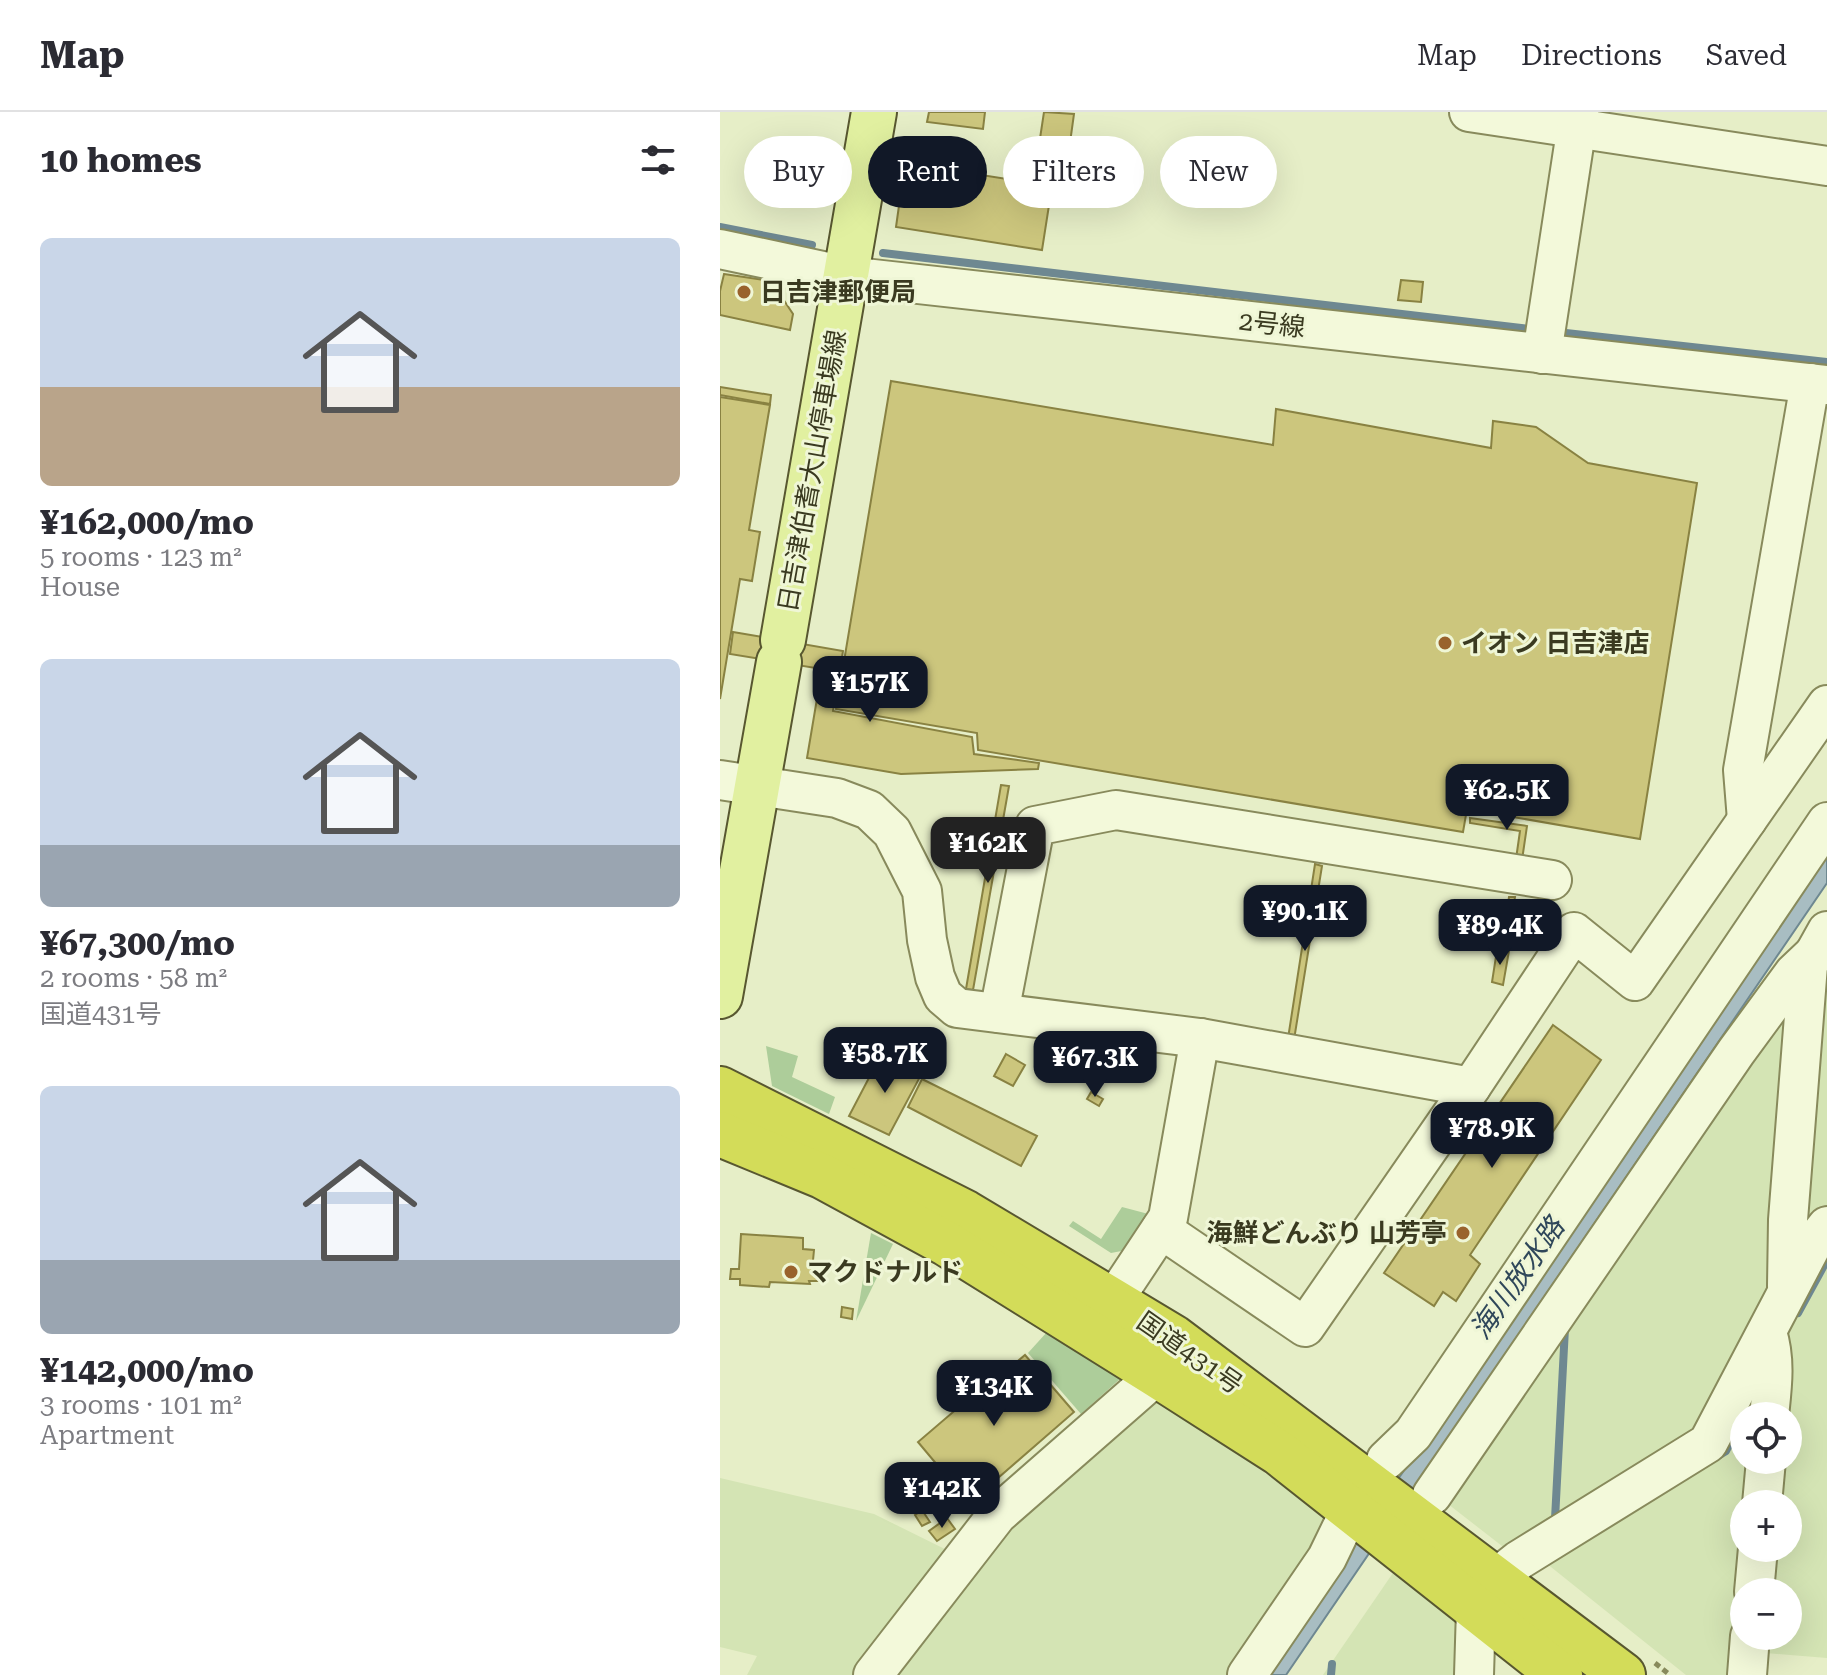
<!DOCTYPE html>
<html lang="en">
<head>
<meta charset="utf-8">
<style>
  body { margin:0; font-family:"Roboto Serif","Noto Sans JP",serif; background:#f2f2f3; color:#2b2b33; height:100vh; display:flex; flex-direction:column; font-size:30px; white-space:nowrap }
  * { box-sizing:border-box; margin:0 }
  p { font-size:26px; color:#7c7c81 }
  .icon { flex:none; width:44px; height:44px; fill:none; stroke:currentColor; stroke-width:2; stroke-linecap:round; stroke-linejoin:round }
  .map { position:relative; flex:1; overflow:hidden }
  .side { display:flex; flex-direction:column; background:#fff; width:720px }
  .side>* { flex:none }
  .top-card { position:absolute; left:24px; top:24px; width:760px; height:72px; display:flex; gap:16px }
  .fabs { position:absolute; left:1010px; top:1290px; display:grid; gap:16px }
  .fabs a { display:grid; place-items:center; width:72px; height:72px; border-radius:50%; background:#fff; box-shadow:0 8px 32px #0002; font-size:40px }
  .price { position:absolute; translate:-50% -68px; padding:0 18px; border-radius:16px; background:#111827; color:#fff; font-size:26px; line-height:52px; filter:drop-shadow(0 2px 4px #0008) }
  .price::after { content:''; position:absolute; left:50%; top:48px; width:24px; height:18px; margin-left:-12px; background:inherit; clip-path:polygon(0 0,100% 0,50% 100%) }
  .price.active { background:#222; color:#fff }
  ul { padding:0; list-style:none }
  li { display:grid; align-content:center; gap:16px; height:424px; padding:0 40px }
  li span { display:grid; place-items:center; height:248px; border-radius:12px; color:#555 }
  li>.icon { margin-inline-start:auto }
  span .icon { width:144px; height:144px; fill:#fffc; stroke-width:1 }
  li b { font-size:34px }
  h2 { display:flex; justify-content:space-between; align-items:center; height:96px; padding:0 40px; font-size:34px }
  .tag { padding:0 28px; border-radius:36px; background:#fff; box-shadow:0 8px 32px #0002; font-size:28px; line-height:72px }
  .tag.active { background:#111827; color:#fff }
  header { display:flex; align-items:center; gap:48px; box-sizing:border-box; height:112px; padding:0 40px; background:#fff; border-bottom:2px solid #e1e1e2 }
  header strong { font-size:38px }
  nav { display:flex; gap:44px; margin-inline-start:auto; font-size:28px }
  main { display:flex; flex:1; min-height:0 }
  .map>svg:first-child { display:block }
  .farmland { fill:#d4e4b4 }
  .green { fill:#adcd9a }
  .water { fill:#a8bdc2; stroke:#6e8891; stroke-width:2 }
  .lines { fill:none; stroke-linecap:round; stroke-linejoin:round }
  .stream { stroke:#6e8891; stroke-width:8 }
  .building { fill:#ccc67d; stroke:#898242; stroke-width:2 }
  .minor-casing { stroke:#888a5c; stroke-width:42 }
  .major-casing { stroke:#585730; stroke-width:48 }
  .highway-casing { stroke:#585730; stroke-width:48 }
  .path { stroke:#888a5c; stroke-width:5; stroke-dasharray:6 4; stroke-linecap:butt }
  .minor { stroke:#f3f9da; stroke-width:38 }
  .major { stroke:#e1f0a0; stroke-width:44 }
  .highway { stroke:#d3dc59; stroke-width:44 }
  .poi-dot { fill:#99622c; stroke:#eff6d6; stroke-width:3 }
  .labels { text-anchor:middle; stroke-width:6; stroke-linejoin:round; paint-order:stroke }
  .poi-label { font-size:26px; font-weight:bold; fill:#3a3a20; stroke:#eff6d6; text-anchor:start }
  .street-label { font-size:26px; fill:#3a3a20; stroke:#eff6d6 }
  .water-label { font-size:28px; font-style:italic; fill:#2f475a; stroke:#eff6d6 }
</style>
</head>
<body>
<header>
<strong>Map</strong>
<nav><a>Map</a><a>Directions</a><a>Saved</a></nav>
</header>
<main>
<section class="side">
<h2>10 homes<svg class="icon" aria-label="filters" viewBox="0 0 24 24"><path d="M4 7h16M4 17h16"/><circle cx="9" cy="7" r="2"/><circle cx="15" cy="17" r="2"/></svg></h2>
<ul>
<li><span style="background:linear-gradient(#c9d6e8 60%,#b9a48a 0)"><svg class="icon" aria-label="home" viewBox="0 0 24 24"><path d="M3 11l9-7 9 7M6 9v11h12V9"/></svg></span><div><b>¥162,000/mo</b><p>5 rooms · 123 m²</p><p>House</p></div></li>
<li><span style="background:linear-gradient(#c9d6e8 75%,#9aa5b1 0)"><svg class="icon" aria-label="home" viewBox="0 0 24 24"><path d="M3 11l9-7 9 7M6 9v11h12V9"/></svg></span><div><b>¥67,300/mo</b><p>2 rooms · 58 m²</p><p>国道431号</p></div></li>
<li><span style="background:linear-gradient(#c9d6e8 70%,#9aa5b1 0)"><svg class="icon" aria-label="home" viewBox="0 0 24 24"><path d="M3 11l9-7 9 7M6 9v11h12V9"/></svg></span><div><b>¥142,000/mo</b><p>3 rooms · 101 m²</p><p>Apartment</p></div></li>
</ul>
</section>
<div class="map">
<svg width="1107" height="1563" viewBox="0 0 1107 1563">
  <rect width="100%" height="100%" fill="#e6eec7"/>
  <!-- farmland -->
  <g class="farmland">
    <path d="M 1107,833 L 1107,1103 L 1074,1120 Z"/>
    <path d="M 1079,860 L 1053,1166 L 985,1317 L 791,1441 L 719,1385 Z"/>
    <path d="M 1107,1139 L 1107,1546 L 1034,1540 L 1036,1524 L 1068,1524 L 1068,1480 L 1039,1480 L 1042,1436 L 1068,1436 L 1068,1392 L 1045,1392 L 1049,1348 L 1068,1348 L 1068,1304 L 1062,1222 Z"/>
    <path d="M 1041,1257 L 1043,1304 L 1024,1304 L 1024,1348 L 1040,1348 L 1024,1392 L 1022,1563 L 966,1563 L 821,1447 L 999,1339 Z"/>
    <path d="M 431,1280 L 616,1411 L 518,1563 L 164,1563 L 286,1404 Z"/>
    <path d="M 0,1366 L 154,1402 L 239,1444 L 146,1563 L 27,1563 L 37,1544 L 0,1535 Z"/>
    <path d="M 675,1458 L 748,1517 L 745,1563 L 603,1563 Z"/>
  </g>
  <!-- green -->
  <g class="green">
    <path d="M 46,934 L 78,944 L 72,965 L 115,985 L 109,1002 L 52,974 Z"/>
    <path d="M 402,1095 L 436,1104 L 412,1137 L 391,1141 L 349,1114 L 353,1109 L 381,1127 Z"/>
    <path d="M 151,1121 L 173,1132 L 136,1209 Z"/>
    <path d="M 327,1220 L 401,1266 L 361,1302 L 308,1241 Z"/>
  </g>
  <!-- water -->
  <path class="water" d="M 1107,740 L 1107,771 L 566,1563 L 544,1563 Z"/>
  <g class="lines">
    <!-- stream -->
    <g class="stream">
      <path d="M 0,115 L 92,133"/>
      <path d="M 163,141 L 809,217"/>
      <path d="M 837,220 L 1107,250"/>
      <path d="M 1078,1201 L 1107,1148"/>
      <path d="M 996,1345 L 1006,1339 L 1024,1305"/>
      <path d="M 835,1407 L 845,1216"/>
      <path d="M 611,1563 L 612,1552"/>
    </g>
  </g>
  <!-- building -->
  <g class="building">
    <path d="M 209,0 L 265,0 L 263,17 L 207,10 Z"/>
    <path d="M 324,0 L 354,2 L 349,38 L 319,33 Z"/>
    <path d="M 185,51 L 332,74 L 322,138 L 176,115 Z"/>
    <path d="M 4,162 L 51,169 L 73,202 L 70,218 L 0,203 L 0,179 Z"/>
    <path d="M 681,168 L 703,170 L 701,190 L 678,188 Z"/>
    <path d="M 171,269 L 553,333 L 556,297 L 771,336 L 773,309 L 816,315 L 868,351 L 977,371 L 920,727 L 747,697 L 743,720 L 258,638 L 257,621 L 116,597 Z"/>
    <path d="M 0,275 L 51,283 L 50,292 L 0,283 Z"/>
    <path d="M 0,285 L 50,293 L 29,418 L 40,420 L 32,469 L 20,467 L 0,587 Z"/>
    <path d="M 13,520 L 123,539 L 113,599 L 252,625 L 254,642 L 319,651 L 318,657 L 181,662 L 87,646 L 102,557 L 10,542 Z"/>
    <path d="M 281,673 L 289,674 L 253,878 L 246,877 Z"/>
    <path d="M 750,706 L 807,714 L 802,748 L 796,747 L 800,719 L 750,711 Z"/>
    <path d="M 595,752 L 602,754 L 573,934 L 567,933 Z"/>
    <path d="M 789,785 L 795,785 L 787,836 L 782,835 Z"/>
    <path d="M 777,838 L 789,839 L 783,873 L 772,870 Z"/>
    <path d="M 833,913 L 881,948 L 750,1143 L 760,1152 L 736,1189 L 723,1180 L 714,1194 L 664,1161 Z"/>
    <path d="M 162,941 L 201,963 L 169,1023 L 129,1004 Z"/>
    <path d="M 286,942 L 305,953 L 293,974 L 274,964 Z"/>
    <path d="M 202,967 L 317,1024 L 301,1054 L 188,995 Z"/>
    <path d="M 371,980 L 383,987 L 379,994 L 367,987 Z"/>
    <path d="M 21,1122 L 83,1126 L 83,1137 L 94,1138 L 92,1159 L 99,1160 L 99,1169 L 89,1169 L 90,1172 L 50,1170 L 49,1175 L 20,1173 L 20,1167 L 10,1167 L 11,1157 L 19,1157 Z"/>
    <path d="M 122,1195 L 133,1197 L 132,1207 L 121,1205 Z"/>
    <path d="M 305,1243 L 354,1300 L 248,1392 L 237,1378 L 232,1382 L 218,1367 L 224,1361 L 198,1330 L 239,1295 L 230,1285 L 253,1263 L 265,1277 Z"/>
    <path d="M 202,1398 L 210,1410 L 202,1414 L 195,1403 Z"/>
    <path d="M 227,1406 L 235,1417 L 217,1429 L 209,1419 Z"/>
  </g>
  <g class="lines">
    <defs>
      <g id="minor">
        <path d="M 749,0 L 1107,54"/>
        <path d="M 0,137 L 126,164 L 1107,273"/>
        <path d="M 822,242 L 859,0"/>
        <path d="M 0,668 L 117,686 L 149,698 L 172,720 L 202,779 L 207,828 L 215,865 L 223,884 L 237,896 L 480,926 L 751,975"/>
        <path d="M 1027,708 L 1023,658 L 1090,271"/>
        <path d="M 279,901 L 315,714 L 396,698 L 832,768"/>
        <path d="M 441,1117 L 585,1215 L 751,975 L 854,820 L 915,869 L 1107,593"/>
        <path d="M 1067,1174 L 1068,1108 L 1088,853 L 1107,819"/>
        <path d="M 393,1189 L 448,1106 L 480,926"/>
        <path d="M 1047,1220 C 1056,1248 1052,1276 1049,1304"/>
        <path d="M 666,1348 L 693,1322 L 1107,710"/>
        <path d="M 712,1383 L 1016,940 L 1074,861 L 1093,843"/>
        <path d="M 1042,1392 L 1046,1348"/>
        <path d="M 775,1467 L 799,1448 L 988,1331 L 1092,1133 L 1107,1114"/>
        <path d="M 1034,1480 L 1038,1436"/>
        <path d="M 153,1563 L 277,1403 L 437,1263"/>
        <path d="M 527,1563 L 607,1446 L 623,1413"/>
        <path d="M 754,1563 L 756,1497"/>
        <path d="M 1027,1563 L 1030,1524"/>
      </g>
      <g id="major">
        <path d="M 63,528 L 154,0"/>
        <path d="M 0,884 L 59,550"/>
      </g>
      <g id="highway">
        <path d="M 0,977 L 246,1101 L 453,1225 L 903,1563"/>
        <path d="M 0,1022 L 102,1064 L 227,1132 L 437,1263 L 559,1341 L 840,1563"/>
      </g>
    </defs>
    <!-- minor casing -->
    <use href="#minor" class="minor-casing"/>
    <!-- major casing -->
    <use href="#major" class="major-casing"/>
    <!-- highway casing -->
    <use href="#highway" class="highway-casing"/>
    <!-- path -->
    <path class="path" d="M 935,1551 L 950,1563"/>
    <!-- minor -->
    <use href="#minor" class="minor"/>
    <!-- major -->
    <use href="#major" class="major"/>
    <!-- highway -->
    <use href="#highway" class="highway"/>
  </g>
  <!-- markers -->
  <g class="poi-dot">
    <circle cx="24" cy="180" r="8"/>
    <circle cx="725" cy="531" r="8"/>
    <circle cx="743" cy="1121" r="8"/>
    <circle cx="71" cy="1160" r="8"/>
  </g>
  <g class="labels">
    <!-- poi labels -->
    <g class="poi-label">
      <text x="40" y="189">日吉津郵便局</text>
      <text x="741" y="540">イオン 日吉津店</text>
      <text x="727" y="1130" text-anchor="end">海鮮どんぶり 山芳亭</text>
      <text x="87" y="1169">マクドナルド</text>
    </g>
    <!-- street labels -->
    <g class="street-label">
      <text transform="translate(552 212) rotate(6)" y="9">2号線</text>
      <text transform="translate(92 359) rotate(-80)" y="9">日吉津伯耆大山停車場線</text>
      <text transform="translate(470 1241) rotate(35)" y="9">国道431号</text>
    </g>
    <!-- water labels -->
    <g class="water-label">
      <text transform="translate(797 1166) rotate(-55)" y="10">海川放水路</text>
    </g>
  </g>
</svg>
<div class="fabs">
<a><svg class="icon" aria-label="locate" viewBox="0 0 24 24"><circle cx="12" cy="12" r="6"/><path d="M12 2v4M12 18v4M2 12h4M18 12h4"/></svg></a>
<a>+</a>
<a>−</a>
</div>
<b class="price" style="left:150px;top:612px">¥157K</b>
<b class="price" style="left:787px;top:720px">¥62.5K</b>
<b class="price active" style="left:268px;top:773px">¥162K</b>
<b class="price" style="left:585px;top:841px">¥90.1K</b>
<b class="price" style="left:780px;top:855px">¥89.4K</b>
<b class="price" style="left:165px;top:983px">¥58.7K</b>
<b class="price" style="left:375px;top:987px">¥67.3K</b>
<b class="price" style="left:772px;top:1058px">¥78.9K</b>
<b class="price" style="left:274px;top:1316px">¥134K</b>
<b class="price" style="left:222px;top:1418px">¥142K</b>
<div class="top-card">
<a class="tag">Buy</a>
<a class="tag active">Rent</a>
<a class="tag">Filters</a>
<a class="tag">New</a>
</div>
</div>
</main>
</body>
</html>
